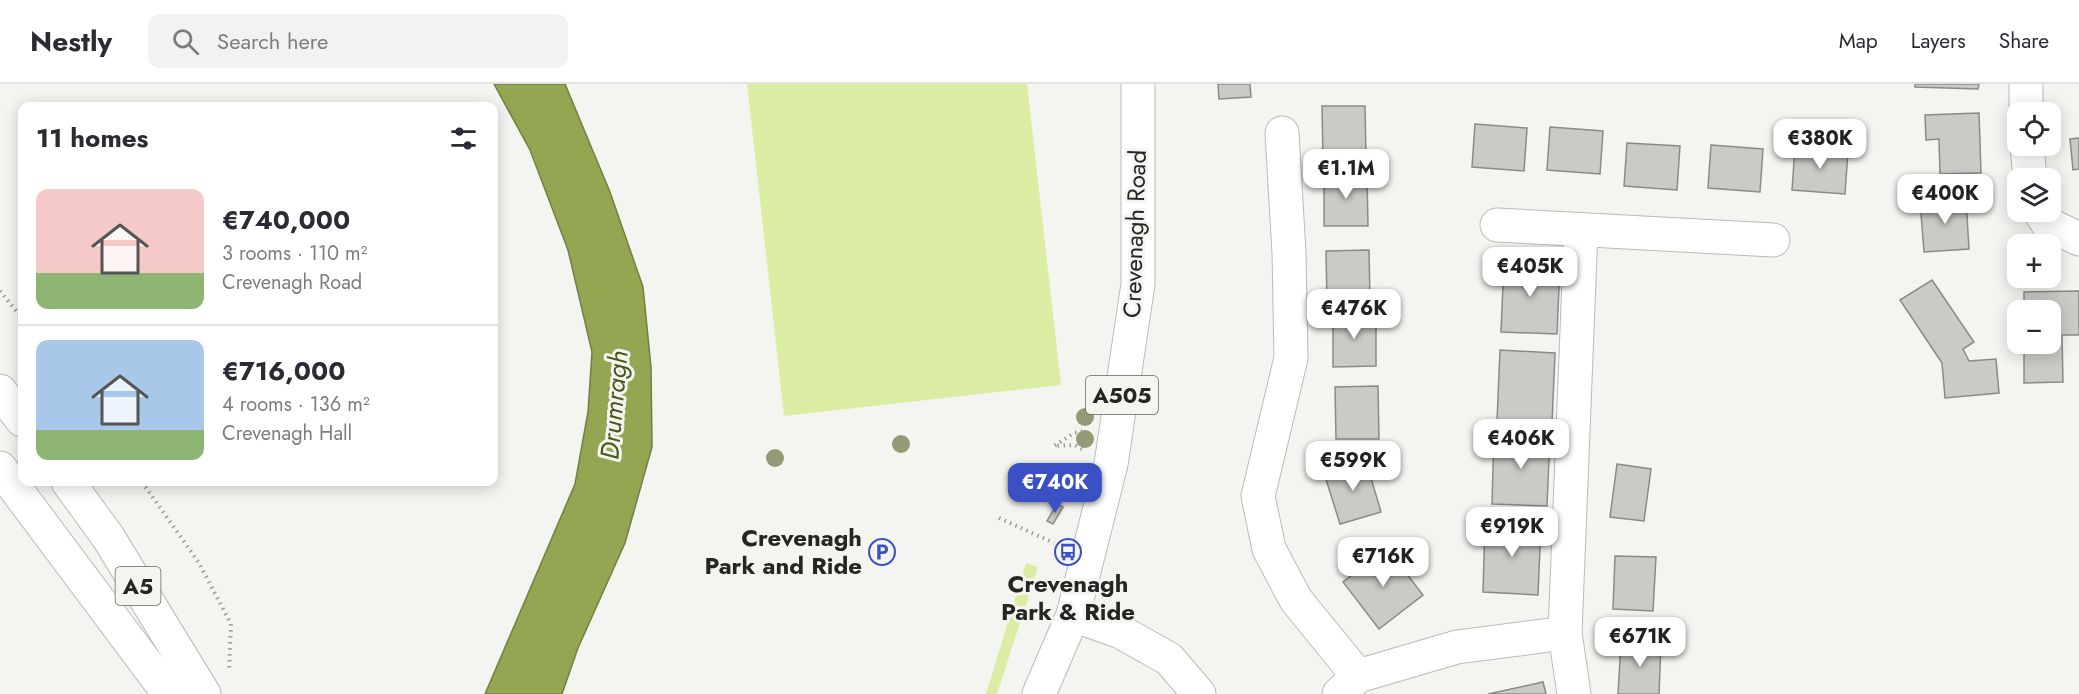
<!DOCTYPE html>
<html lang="en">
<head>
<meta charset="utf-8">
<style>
  body { margin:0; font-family:Jost,sans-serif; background:#f2f2f3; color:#2b2b33; height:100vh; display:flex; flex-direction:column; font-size:22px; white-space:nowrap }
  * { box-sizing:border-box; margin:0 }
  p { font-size:20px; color:#7c7c81 }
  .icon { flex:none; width:33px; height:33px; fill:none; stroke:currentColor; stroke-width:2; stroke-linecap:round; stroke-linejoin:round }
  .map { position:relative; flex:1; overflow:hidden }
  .side { position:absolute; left:18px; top:18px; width:480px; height:384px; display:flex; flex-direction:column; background:#fff; border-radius:12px; box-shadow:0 3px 15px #0003 }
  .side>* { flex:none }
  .tools { position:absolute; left:2007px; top:18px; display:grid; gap:12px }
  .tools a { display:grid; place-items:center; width:54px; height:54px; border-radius:12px; background:#fff; box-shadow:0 3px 15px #0003; font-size:30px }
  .price { position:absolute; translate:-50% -51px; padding:0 14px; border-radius:12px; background:#fff; color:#222; font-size:20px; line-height:39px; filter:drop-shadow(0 2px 3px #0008) }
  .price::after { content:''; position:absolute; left:50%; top:36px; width:18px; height:14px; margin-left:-9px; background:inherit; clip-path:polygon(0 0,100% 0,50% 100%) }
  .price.active { background:#3b50c3; color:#fff }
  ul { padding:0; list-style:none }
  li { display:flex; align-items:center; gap:18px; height:150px; padding:0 18px }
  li+li { border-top:2px solid #e1e1e2 }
  li span { display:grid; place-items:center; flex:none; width:168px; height:120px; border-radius:12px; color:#555 }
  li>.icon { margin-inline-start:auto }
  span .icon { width:72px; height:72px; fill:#fffc; stroke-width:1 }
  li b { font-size:26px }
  h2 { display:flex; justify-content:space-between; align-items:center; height:72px; padding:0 18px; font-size:26px }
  header { display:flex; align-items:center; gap:36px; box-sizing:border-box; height:84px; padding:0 30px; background:#fff; border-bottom:2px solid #e1e1e2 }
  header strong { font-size:28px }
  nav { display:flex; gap:33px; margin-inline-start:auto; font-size:21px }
  .search { width:420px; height:54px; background:#f2f2f3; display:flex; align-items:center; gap:15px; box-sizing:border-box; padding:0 21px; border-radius:12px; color:#7c7c81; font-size:22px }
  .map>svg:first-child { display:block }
  .green { fill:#daeda3 }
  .water { fill:#93a652; stroke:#728044; stroke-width:1.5 }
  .building { fill:#cacbc7; stroke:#8a8b87; stroke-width:1.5 }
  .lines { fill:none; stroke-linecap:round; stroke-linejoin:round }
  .street-casing { stroke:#babbb7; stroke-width:35 }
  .highway-casing { stroke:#babbb7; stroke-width:35 }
  .path { stroke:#9b9c99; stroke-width:4; stroke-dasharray:1.5 4.5; stroke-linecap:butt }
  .street { stroke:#fff; stroke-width:33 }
  .highway { stroke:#fff; stroke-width:33 }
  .tree { fill:#939b76 }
  .labels { text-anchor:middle; stroke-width:6; stroke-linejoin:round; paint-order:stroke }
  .shield { fill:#f4f5f1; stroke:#636462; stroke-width:1.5 }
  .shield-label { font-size:22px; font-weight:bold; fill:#252624 }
  .street-label { font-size:24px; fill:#252624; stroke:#f4f5f1 }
  .poi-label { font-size:24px; font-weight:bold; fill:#252624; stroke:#f4f5f1; text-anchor:end }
  .water-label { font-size:26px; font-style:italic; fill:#4b581b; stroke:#f4f5f1 }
</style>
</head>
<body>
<header>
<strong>Nestly</strong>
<div class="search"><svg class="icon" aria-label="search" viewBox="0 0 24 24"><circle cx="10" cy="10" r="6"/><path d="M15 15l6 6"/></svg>Search here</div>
<nav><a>Map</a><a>Layers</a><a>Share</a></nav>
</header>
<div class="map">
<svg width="2079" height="610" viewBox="0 0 2079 610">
  <rect width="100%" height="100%" fill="#f4f5f1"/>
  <!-- green -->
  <g class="green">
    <path d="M 747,0 L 1027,0 L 1061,301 L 784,332 Z"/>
    <path d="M 1026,479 L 1038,483 L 997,610 L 986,610 Z"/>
  </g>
  <!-- water -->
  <path class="water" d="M 494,0 L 565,0 L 610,108 L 643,203 L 651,283 L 652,363 L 625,459 L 578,564 L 562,610 L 485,610 L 575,400 L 588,328 L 592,268 L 568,166 L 530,66 Z"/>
  <!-- building -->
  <g class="building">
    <path d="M 1218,0 L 1250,0 L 1251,13 L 1219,15 Z"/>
    <path d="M 1915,0 L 1979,0 L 1978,5 L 1915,3 Z"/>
    <path d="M 1322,22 L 1365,22 L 1366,74 L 1323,75 Z"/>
    <path d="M 1979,29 L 1981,89 L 1940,90 L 1939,55 L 1926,56 L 1925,31 Z"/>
    <path d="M 1475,40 L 1527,44 L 1524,87 L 1472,83 Z"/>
    <path d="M 1550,43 L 1603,47 L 1600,90 L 1547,86 Z"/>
    <path d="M 2079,54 L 2079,85 L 2073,86 L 2070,55 Z"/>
    <path d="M 1627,59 L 1680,62 L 1677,106 L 1624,102 Z"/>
    <path d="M 1711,61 L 1763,65 L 1760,108 L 1708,104 Z"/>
    <path d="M 1795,63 L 1848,67 L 1845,110 L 1792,106 Z"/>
    <path d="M 1324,90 L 1367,90 L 1368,142 L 1324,142 Z"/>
    <path d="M 1966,114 L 1969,165 L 1924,168 L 1920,117 Z"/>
    <path d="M 1369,166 L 1370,219 L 1327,219 L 1326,167 Z"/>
    <path d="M 1504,178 L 1560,180 L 1557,250 L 1501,248 Z"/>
    <path d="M 1932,196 L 1974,258 L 1963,265 L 1969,277 L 1996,275 L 1999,309 L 1945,314 L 1942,279 L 1900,216 Z"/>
    <path d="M 2079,207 L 2079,251 L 2062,251 L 2063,298 L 2024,299 L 2024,260 L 2050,260 L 2050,226 L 2024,226 L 2024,208 Z"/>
    <path d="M 1333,230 L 1376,230 L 1376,282 L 1333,283 Z"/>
    <path d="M 1500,266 L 1555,269 L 1552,339 L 1497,337 Z"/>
    <path d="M 1378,302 L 1379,355 L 1336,355 L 1335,303 Z"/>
    <path d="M 1494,350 L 1550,352 L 1547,422 L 1492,420 Z"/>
    <path d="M 1366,377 L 1381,428 L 1340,440 L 1324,389 Z"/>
    <path d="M 1617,380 L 1651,385 L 1644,437 L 1610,433 Z"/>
    <path d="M 1057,420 L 1063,423 L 1053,440 L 1047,437 Z"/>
    <path d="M 1485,438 L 1541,440 L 1538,511 L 1483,508 Z"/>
    <path d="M 1387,464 L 1423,511 L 1379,545 L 1343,498 Z"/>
    <path d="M 1615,472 L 1656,473 L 1653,527 L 1613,525 Z"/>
    <path d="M 1621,558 L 1661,559 L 1659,610 L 1618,610 Z"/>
    <path d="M 1543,598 L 1546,610 L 1488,610 Z"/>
  </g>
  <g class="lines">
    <defs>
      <g id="street">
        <path d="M 2026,0 L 2026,28"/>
        <path d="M 1282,49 L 1289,169 L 1291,274 L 1258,412 L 1269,465 L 1296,516 L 1358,592"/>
        <path d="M 2027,62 L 2030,94"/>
        <path d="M 2040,128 L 2048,140 L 2079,155"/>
        <path d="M 1497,141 L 1773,156"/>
        <path d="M 1073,531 L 1121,548 L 1169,575 L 1199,610"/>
        <path d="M 1339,610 L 1358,592 L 1457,563 L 1565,549"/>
        <path d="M 1574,610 L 1565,549 L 1581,146"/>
      </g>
      <g id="highway">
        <path d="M 0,307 L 22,336"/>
        <path d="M 0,384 L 169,610"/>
        <path d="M 68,398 L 108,453 L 204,610"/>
        <path d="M 1039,610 L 1073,531 L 1111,380 L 1138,200 L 1138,0"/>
      </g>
    </defs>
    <!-- street casing -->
    <use href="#street" class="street-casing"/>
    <!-- highway casing -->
    <use href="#highway" class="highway-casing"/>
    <!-- path -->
    <g class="path">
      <path d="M 0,207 L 22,234"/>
      <path d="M 1082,365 L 1075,361 L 1054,362 L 1074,349 L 1086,347"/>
      <path d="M 142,398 L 199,479 L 231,540 L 229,588"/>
      <path d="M 999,434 L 1054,459"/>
    </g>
    <!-- street -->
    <use href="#street" class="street"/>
    <!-- highway -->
    <use href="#highway" class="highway"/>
  </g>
  <!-- trees -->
  <g class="tree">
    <circle cx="1085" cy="333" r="9"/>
    <circle cx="1085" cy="355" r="9"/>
    <circle cx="901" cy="360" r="9"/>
    <circle cx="775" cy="374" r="9"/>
  </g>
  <!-- icons -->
  <defs>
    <symbol id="parking-ring" viewBox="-11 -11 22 22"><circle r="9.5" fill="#f4f5f1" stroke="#3b50c3" stroke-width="1.5"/><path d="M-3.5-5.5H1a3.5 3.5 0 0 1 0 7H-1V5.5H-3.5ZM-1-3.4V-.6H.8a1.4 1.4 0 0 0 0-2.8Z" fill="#3b50c3"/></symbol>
    <symbol id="bus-ring" viewBox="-11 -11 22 22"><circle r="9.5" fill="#f4f5f1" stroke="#3b50c3" stroke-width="1.5"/><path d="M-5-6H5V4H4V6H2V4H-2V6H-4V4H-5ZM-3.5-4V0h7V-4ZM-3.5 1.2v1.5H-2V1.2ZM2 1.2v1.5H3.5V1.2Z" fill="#3b50c3"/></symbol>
  </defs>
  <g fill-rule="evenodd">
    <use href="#parking-ring" x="867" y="453" width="30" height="30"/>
    <use href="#bus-ring" x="1053" y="453" width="30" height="30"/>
  </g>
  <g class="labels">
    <!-- shield labels -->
    <g class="shield">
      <rect x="1086" y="292" width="72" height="38" rx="4.5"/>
      <rect x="115.5" y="483" width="45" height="38" rx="4.5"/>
    </g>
    <g class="shield-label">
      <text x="1122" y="319">A505</text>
      <text x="138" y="510">A5</text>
    </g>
    <!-- street labels -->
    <g class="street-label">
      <text transform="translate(1135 150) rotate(-88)" y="8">Crevenagh Road</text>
    </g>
    <!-- poi labels -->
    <g class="poi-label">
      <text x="862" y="462">Crevenagh<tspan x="862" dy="28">Park and Ride</tspan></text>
      <text x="1068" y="508" text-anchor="middle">Crevenagh<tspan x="1068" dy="28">Park &amp; Ride</tspan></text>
    </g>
    <!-- water labels -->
    <g class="water-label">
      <text transform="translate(614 321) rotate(-85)" y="9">Drumragh</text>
    </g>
  </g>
</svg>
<div class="tools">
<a><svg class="icon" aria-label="locate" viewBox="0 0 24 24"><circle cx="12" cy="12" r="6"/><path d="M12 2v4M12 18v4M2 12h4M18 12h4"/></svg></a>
<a><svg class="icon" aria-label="layers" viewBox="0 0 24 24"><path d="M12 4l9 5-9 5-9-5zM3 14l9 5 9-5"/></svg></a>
<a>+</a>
<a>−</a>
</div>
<b class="price" style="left:1820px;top:86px">€380K</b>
<b class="price" style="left:1346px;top:116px">€1.1M</b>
<b class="price" style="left:1945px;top:141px">€400K</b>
<b class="price" style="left:1530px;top:214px">€405K</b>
<b class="price" style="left:1354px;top:256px">€476K</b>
<b class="price" style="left:1521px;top:386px">€406K</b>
<b class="price" style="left:1353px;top:408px">€599K</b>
<b class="price active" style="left:1055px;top:430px">€740K</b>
<b class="price" style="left:1512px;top:474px">€919K</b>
<b class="price" style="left:1383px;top:504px">€716K</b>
<b class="price" style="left:1640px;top:584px">€671K</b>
<section class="side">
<h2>11 homes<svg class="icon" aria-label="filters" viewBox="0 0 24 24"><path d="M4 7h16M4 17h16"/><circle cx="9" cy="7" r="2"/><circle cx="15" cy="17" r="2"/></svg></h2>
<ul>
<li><span style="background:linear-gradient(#f6c9c9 70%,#8fb573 0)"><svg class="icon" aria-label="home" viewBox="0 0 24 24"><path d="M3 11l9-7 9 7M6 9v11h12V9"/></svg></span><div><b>€740,000</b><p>3 rooms · 110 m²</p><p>Crevenagh Road</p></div></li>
<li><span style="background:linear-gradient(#a9c7e8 75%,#8fb573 0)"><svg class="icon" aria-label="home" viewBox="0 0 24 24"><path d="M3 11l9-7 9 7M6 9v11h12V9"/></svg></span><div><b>€716,000</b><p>4 rooms · 136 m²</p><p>Crevenagh Hall</p></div></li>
</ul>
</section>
</div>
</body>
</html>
